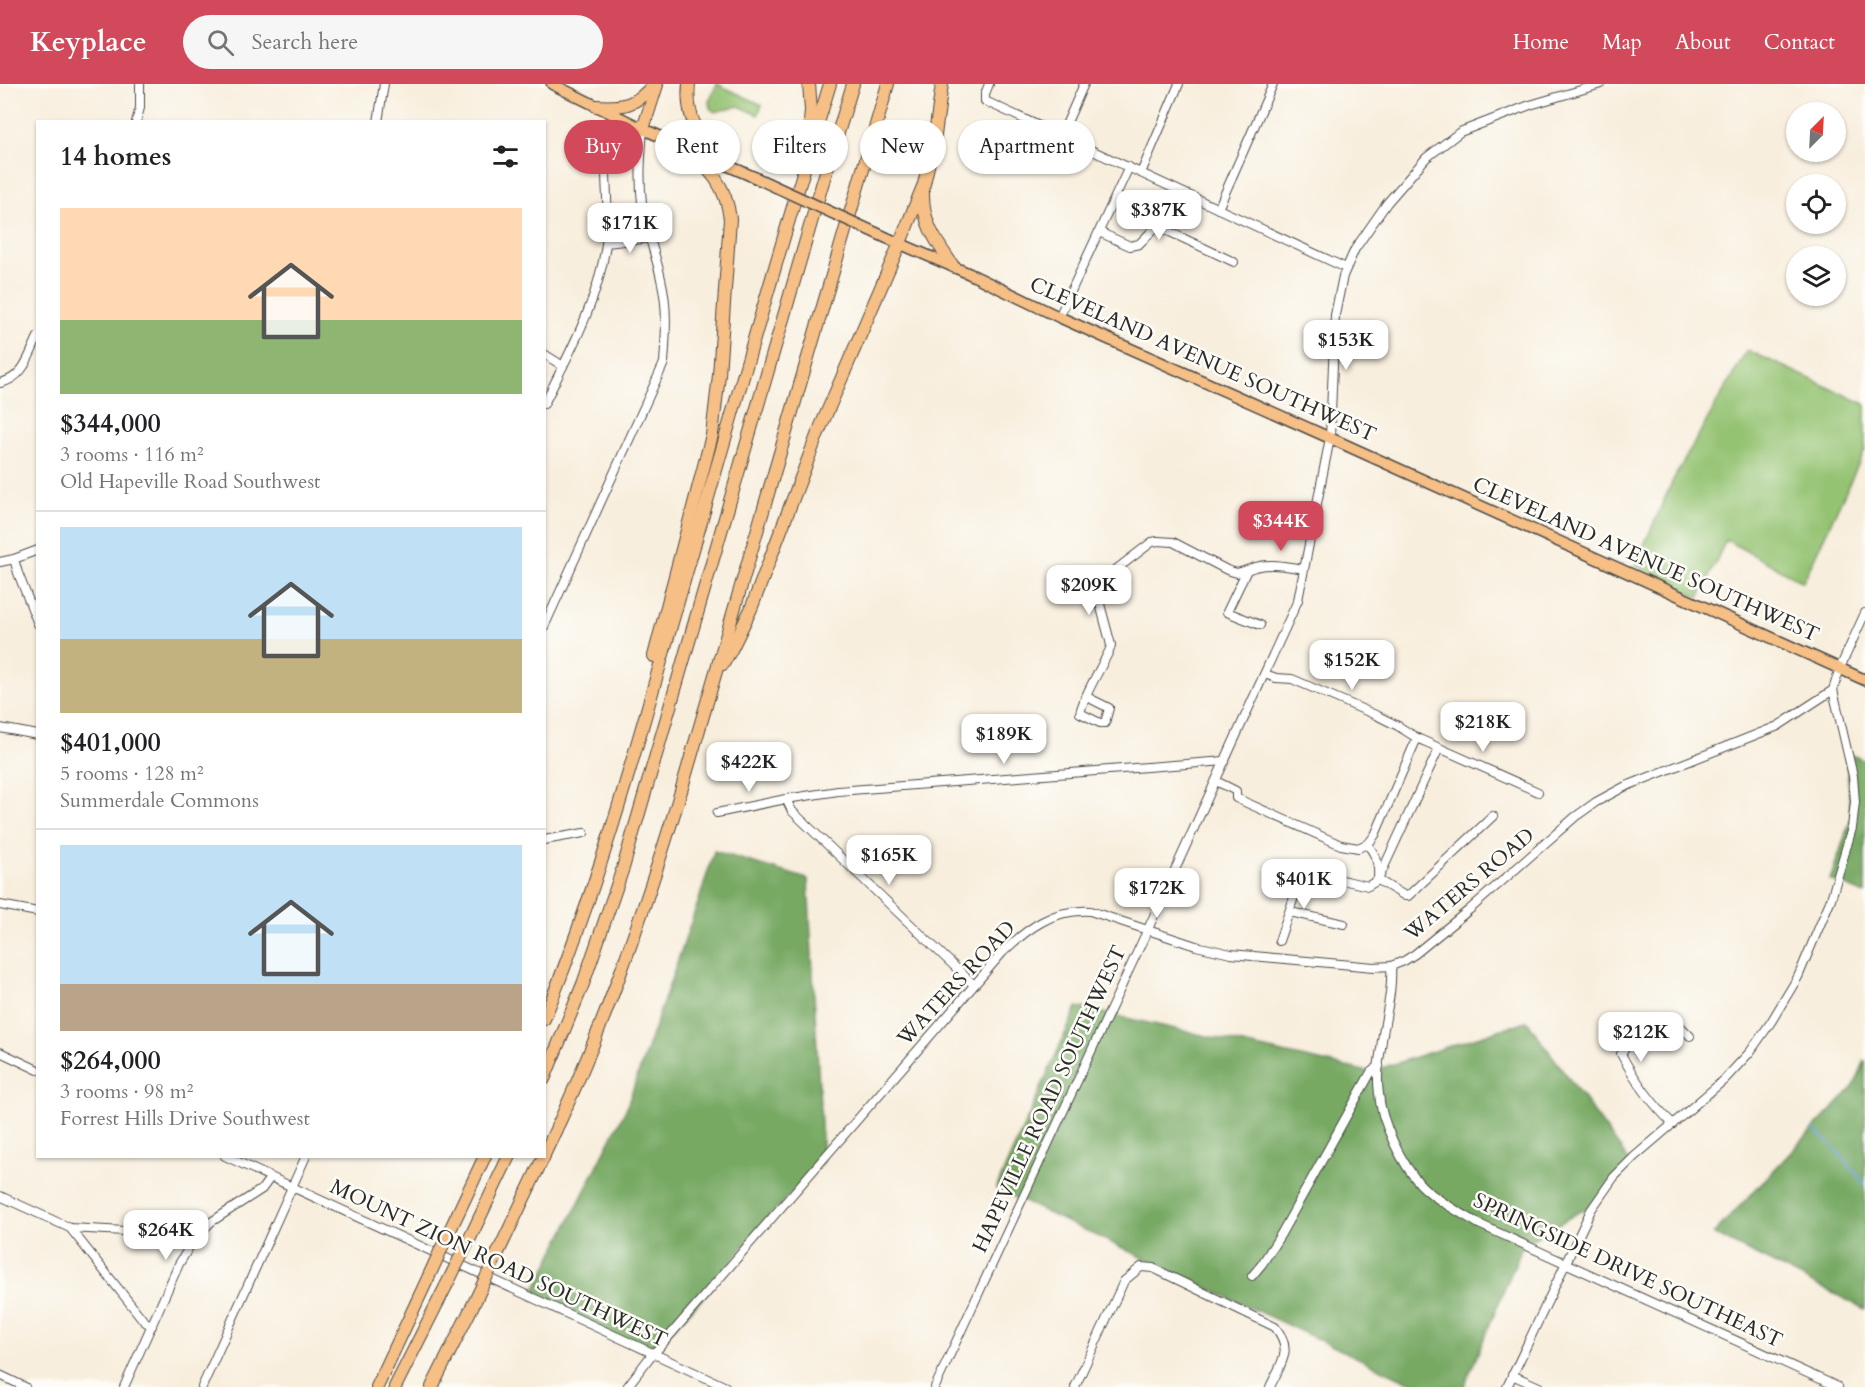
<!DOCTYPE html>
<html lang="en">
<head>
<meta charset="utf-8">
<style>
  body { margin:0; font-family:Cardo,serif; background:#f6f6f6; color:#202124; height:100vh; display:flex; flex-direction:column; font-size:22px; white-space:nowrap }
  * { box-sizing:border-box; margin:0 }
  p { font-size:20px; color:#757577 }
  .icon { flex:none; width:33px; height:33px; fill:none; stroke:currentColor; stroke-width:2; stroke-linecap:round; stroke-linejoin:round }
  .map { position:relative; flex:1; overflow:hidden }
  .sheet { position:absolute; left:36px; top:36px; width:510px; height:1038px; display:flex; flex-direction:column; background:#fff; border-radius:0px; box-shadow:0 2px 4px #0004 }
  .sheet>* { flex:none }
  .hud { position:absolute; left:564px; top:36px; width:570px; height:54px; display:flex; gap:12px }
  .needle { width:39px; rotate:24deg }
  .controls { position:absolute; left:1786px; top:18px; display:grid; gap:12px }
  .controls a { display:grid; place-items:center; width:60px; height:60px; border-radius:50%; background:#fff; box-shadow:0 2px 4px #0004; font-size:30px }
  .price { position:absolute; translate:-50% -51px; padding:0 14px; border-radius:12px; background:#fff; color:#222; font-size:20px; line-height:39px; filter:drop-shadow(0 2px 3px #0008) }
  .price::after { content:''; position:absolute; left:50%; top:36px; width:18px; height:14px; margin-left:-9px; background:inherit; clip-path:polygon(0 0,100% 0,50% 100%) }
  .price.selected { background:#d1495b; color:#fff }
  ul { padding:0; list-style:none }
  li { display:grid; align-content:center; gap:12px; height:318px; padding:0 24px }
  li+li { border-top:2px solid #e0e0e0 }
  li span { display:grid; place-items:center; height:186px; border-radius:0px; color:#555 }
  li>.icon { margin-inline-start:auto }
  span .icon { width:108px; height:108px; fill:#fffc; stroke-width:1 }
  li b { font-size:26px }
  h2 { display:flex; justify-content:space-between; align-items:center; height:72px; padding:0 24px; font-size:26px }
  .tag { padding:0 21px; border-radius:27px; background:#fff; box-shadow:0 2px 4px #0004; font-size:21px; line-height:54px }
  .tag.selected { background:#d1495b; color:#fff }
  header { display:flex; align-items:center; gap:36px; box-sizing:border-box; height:84px; padding:0 30px; background:#d1495b; color:#fff }
  header strong { font-size:28px }
  nav { display:flex; gap:33px; margin-inline-start:auto; font-size:21px }
  .search { width:420px; height:54px; background:#f6f6f6; display:flex; align-items:center; gap:15px; box-sizing:border-box; padding:0 21px; border-radius:33px; color:#757577; font-size:22px }
  .map>svg:first-child { display:block }
  .green { fill:#94c372; stroke:#60774e; stroke-width:1.5 }
  .forest { fill:#77a964; stroke:#516a48; stroke-width:1.5 }
  .lines { fill:none; stroke-linecap:round; stroke-linejoin:round }
  .stream { stroke:#69a0d7; stroke-width:2 }
  .minor-casing { stroke:#4a4846; stroke-width:10 }
  .major-casing { stroke:#4a4846; stroke-width:13 }
  .highway-casing { stroke:#4a4846; stroke-width:14 }
  .minor { stroke:#fff; stroke-width:8 }
  .major { stroke:#f5bf86; stroke-width:10 }
  .highway { stroke:#f5bf86; stroke-width:12 }
  .major-bridge-casing { stroke:#4a4846; stroke-width:13; stroke-linecap:butt }
  .highway-bridge-casing { stroke:#4a4846; stroke-width:14; stroke-linecap:butt }
  .major-bridge { stroke:#f5bf86; stroke-width:10 }
  .highway-bridge { stroke:#f5bf86; stroke-width:12 }
  .labels { text-anchor:middle; stroke-width:5; stroke-linejoin:round; paint-order:stroke }
  .street-label { font-size:21px; fill:#2b2b2b; stroke:#fdfcf7 }
</style>
</head>
<body>
<header>
<strong>Keyplace</strong>
<div class="search"><svg class="icon" aria-label="search" viewBox="0 0 24 24"><circle cx="10" cy="10" r="6"/><path d="M15 15l6 6"/></svg>Search here</div>
<nav><a>Home</a><a>Map</a><a>About</a><a>Contact</a></nav>
</header>
<div class="map">
<svg width="1865" height="1303" viewBox="0 0 1865 1303">
  <rect width="100%" height="100%" fill="#fdfcf7"/>
  <filter id="ink" filterUnits="userSpaceOnUse"><feTurbulence type="fractalNoise" baseFrequency=".0167" numOctaves="2"/><feDisplacementMap in="SourceGraphic" scale="12" xChannelSelector="R" yChannelSelector="G"/><feConvolveMatrix kernelMatrix="1 2 1 2 8 2 1 2 1" color-interpolation-filters="sRGB"/></filter>
  <filter id="wash" filterUnits="userSpaceOnUse"><feTurbulence type="fractalNoise" baseFrequency=".008" numOctaves="4" result="noise"/><feDisplacementMap in="SourceGraphic" scale="24" xChannelSelector="R" yChannelSelector="G"/><feGaussianBlur stdDeviation="1.35" result="paint"/><feColorMatrix in="noise" values="0 0 0 0 0 0 0 0 0 0 0 0 0 0 0 0 0 1.4 0 .05"/><feComposite in="paint" operator="in"/></filter>
  <g filter="url(#wash)">
    <rect width="100%" height="100%" fill="#f8eedd"/>
    <!-- green -->
    <g class="green">
      <path d="M 717,0 L 762,21 L 758,31 L 739,22 L 715,28 L 710,24 L 709,17 Z"/>
      <path d="M 1747,266 L 1865,320 L 1865,366 L 1803,498 L 1726,456 L 1699,514 L 1635,481 L 1673,396 Z"/>
    </g>
    <!-- forest -->
    <g class="forest">
      <path d="M 1846,668 L 1865,677 L 1865,810 L 1830,796 L 1851,735 Z"/>
      <path d="M 714,767 L 808,795 L 823,1077 L 762,1139 L 703,1214 L 648,1270 L 531,1213 L 626,1025 L 702,807 Z"/>
      <path d="M 1077,923 L 1369,988 L 1527,937 L 1630,1078 L 1596,1118 L 1523,1161 L 1464,1303 L 1420,1303 L 996,1105 Z"/>
      <path d="M 1865,976 L 1865,1225 L 1713,1150 L 1854,1002 Z"/>
    </g>
    <g class="lines">
      <!-- stream -->
      <path class="stream" d="M 1813,1044 L 1836,1066 L 1865,1100"/>
    </g>
  </g>
  <g filter="url(#ink)">
    <g class="lines">
      <defs>
        <g id="minor">
          <path d="M 989,0 L 985,10 L 985,17 L 1346,184"/>
          <path d="M 136,38 L 140,24 L 140,0"/>
          <path d="M 378,38 L 384,0"/>
          <path d="M 1061,52 L 1084,0"/>
          <path d="M 1141,89 L 1179,0"/>
          <path d="M 1218,125 L 1273,0"/>
          <path d="M 1099,148 L 1130,162 L 1139,160 L 1157,142 L 1234,178"/>
          <path d="M 606,159 L 651,154"/>
          <path d="M 1059,233 L 1129,83"/>
          <path d="M 544,270 L 563,282"/>
          <path d="M 0,299 C 24,294 28,273 38,253"/>
          <path d="M 544,320 C 570,268 598,218 606,160 C 610,136 606,111 606,86 C 607,79 610,71 611,64"/>
          <path d="M 14,475 L 18,489 L 38,540"/>
          <path d="M 0,478 L 14,475 L 38,466"/>
          <path d="M 1260,541 L 1227,528 L 1247,486 C 1265,477 1286,482 1304,485"/>
          <path d="M 544,543 L 664,279 C 666,250 668,223 661,195 C 656,170 645,145 642,119 C 639,94 641,69 643,45"/>
          <path d="M 1265,590 L 1276,594 L 1292,595 L 1378,632 L 1398,642 L 1417,654 L 1538,708"/>
          <path d="M 1087,613 L 1109,624 L 1105,639 L 1100,639 L 1080,629 C 1085,608 1101,585 1110,565 L 1111,561 L 1100,520 L 1114,487 L 1152,458 L 1158,457 L 1173,458 L 1227,486 L 1237,489 L 1247,486"/>
          <path d="M 0,644 L 38,651"/>
          <path d="M 1216,697 L 1236,707 L 1236,714 L 1247,719 L 1341,761 L 1358,764 L 1369,759 L 1375,751 L 1417,654"/>
          <path d="M 786,715 L 792,727 L 974,901"/>
          <path d="M 717,729 L 786,715 L 838,707 L 1225,677"/>
          <path d="M 544,756 L 584,749"/>
          <path d="M 1367,760 C 1377,772 1379,780 1378,796 L 1405,812 L 1408,812 L 1493,732"/>
          <path d="M 0,821 L 38,828"/>
          <path d="M 1290,828 L 1344,840"/>
          <path d="M 1279,857 L 1303,787 L 1368,802 L 1378,796 L 1439,664"/>
          <path d="M 1391,882 C 1393,909 1384,937 1381,964 C 1378,979 1377,995 1379,1010 C 1381,1038 1402,1081 1421,1101 C 1437,1117 1460,1128 1479,1140 L 1838,1303"/>
          <path d="M 0,968 L 38,986"/>
          <path d="M 1673,1040 C 1652,1020 1635,996 1621,970 C 1632,953 1653,938 1673,935 L 1690,952"/>
          <path d="M 225,1072 L 726,1303"/>
          <path d="M 0,1112 L 70,1144 L 180,1150 L 194,1155"/>
          <path d="M 70,1144 L 144,1237 L 152,1242"/>
          <path d="M 1252,1192 L 1262,1180 L 1281,1150 L 1371,988 L 1379,982"/>
          <path d="M 0,1291 L 25,1303"/>
          <path d="M 1512,1291 L 1539,1303"/>
          <path d="M 124,1303 L 179,1180 L 194,1155 L 211,1138 L 262,1105 L 270,1094"/>
          <path d="M 202,1303 L 306,1072"/>
          <path d="M 627,1303 L 653,1269 L 658,1265 L 1003,868 C 1028,844 1053,825 1090,827 L 1196,862 L 1231,870 L 1374,883 L 1391,882 L 1404,877 L 1415,870 L 1469,826 L 1575,733 L 1596,718 L 1624,703 L 1778,642 L 1833,606"/>
          <path d="M 935,1303 L 1148,845 L 1298,516 L 1330,354 L 1335,231 L 1343,192 L 1355,165 L 1387,119 L 1426,74 L 1460,48 L 1530,21 L 1601,0"/>
          <path d="M 1075,1303 L 1124,1197 L 1141,1183 L 1153,1184 L 1275,1243 C 1294,1266 1281,1279 1270,1303"/>
          <path d="M 1507,1303 L 1591,1126 L 1614,1093 L 1634,1073 L 1724,996 L 1750,968 L 1771,938 L 1798,893 L 1831,815 L 1852,744 L 1855,718 L 1853,692 L 1833,606 L 1840,584 L 1865,529"/>
        </g>
        <g id="major">
          <path d="M 552,0 L 643,45 L 754,93"/>
          <path d="M 887,154 L 970,190 L 1059,233 L 1339,358 L 1865,596"/>
        </g>
        <g id="highway">
          <path d="M 689,0 C 685,35 700,53 721,79"/>
          <path d="M 809,0 L 811,26 L 809,50"/>
          <path d="M 596,22 C 623,24 637,21 654,0"/>
          <path d="M 643,45 L 657,1"/>
          <path d="M 923,107 C 922,139 936,157 953,182"/>
          <path d="M 654,572 L 712,351 L 719,291 L 730,135 C 726,100 710,86 685,63"/>
          <path d="M 723,580 L 733,562 L 751,525 L 818,349 L 900,159 L 924,100 L 935,51 L 942,0"/>
          <path d="M 544,935 C 598,803 636,665 675,528 C 726,352 776,175 830,0"/>
          <path d="M 544,995 L 583,900 L 623,784 L 822,101 L 853,0"/>
          <path d="M 544,1071 C 601,953 643,831 681,707 L 888,0"/>
          <path d="M 450,1146 L 485,1072"/>
          <path d="M 469,1156 L 509,1072"/>
          <path d="M 493,1179 L 544,1072"/>
          <path d="M 377,1303 L 428,1194"/>
          <path d="M 395,1303 L 446,1202"/>
          <path d="M 432,1303 L 476,1215"/>
        </g>
      </defs>
      <!-- minor casing -->
      <use href="#minor" class="minor-casing"/>
      <!-- major casing -->
      <use href="#major" class="major-casing"/>
      <!-- highway casing -->
      <use href="#highway" class="highway-casing"/>
      <!-- minor -->
      <use href="#minor" class="minor"/>
      <!-- major -->
      <use href="#major" class="major"/>
      <!-- highway -->
      <use href="#highway" class="highway"/>
      <defs>
        <path id="major-bridge" d="M 754,93 L 887,154"/>
        <g id="highway-bridge">
          <path d="M 428,1194 L 450,1146"/>
          <path d="M 446,1202 L 469,1156"/>
          <path d="M 476,1215 L 493,1179"/>
        </g>
      </defs>
      <!-- major-bridge casing -->
      <use href="#major-bridge" class="major-bridge-casing"/>
      <!-- highway-bridge casing -->
      <use href="#highway-bridge" class="highway-bridge-casing"/>
      <!-- major-bridge -->
      <use href="#major-bridge" class="major-bridge"/>
      <!-- highway-bridge -->
      <use href="#highway-bridge" class="highway-bridge"/>
    </g>
  </g>
  <g class="labels">
    <!-- street labels -->
    <g class="street-label">
      <text transform="translate(1203 275) rotate(24)" y="7">CLEVELAND AVENUE SOUTHWEST</text>
      <text transform="translate(1646 475) rotate(24)" y="7">CLEVELAND AVENUE SOUTHWEST</text>
      <text transform="translate(1469 800) rotate(-40)" y="7">WATERS ROAD</text>
      <text transform="translate(956 899) rotate(-47)" y="7">WATERS ROAD</text>
      <text transform="translate(1049 1015) rotate(-65)" y="7">HAPEVILLE ROAD SOUTHWEST</text>
      <text transform="translate(499 1179) rotate(25)" y="7">MOUNT ZION ROAD SOUTHWEST</text>
      <text transform="translate(1628 1186) rotate(25)" y="7">SPRINGSIDE DRIVE SOUTHEAST</text>
    </g>
  </g>
</svg>
<div class="controls">
<a><svg class="needle" viewBox="-14 -14 28 28"><path d="M0-13l5 13h-10z" fill="#e53935"/><path d="M0 13l5-13h-10z" fill="#757577"/></svg></a>
<a><svg class="icon" aria-label="locate" viewBox="0 0 24 24"><circle cx="12" cy="12" r="6"/><path d="M12 2v4M12 18v4M2 12h4M18 12h4"/></svg></a>
<a><svg class="icon" aria-label="layers" viewBox="0 0 24 24"><path d="M12 4l9 5-9 5-9-5zM3 14l9 5 9-5"/></svg></a>
</div>
<b class="price" style="left:1159px;top:157px">$387K</b>
<b class="price" style="left:630px;top:170px">$171K</b>
<b class="price" style="left:1346px;top:287px">$153K</b>
<b class="price selected" style="left:1281px;top:468px">$344K</b>
<b class="price" style="left:1089px;top:532px">$209K</b>
<b class="price" style="left:1352px;top:607px">$152K</b>
<b class="price" style="left:1483px;top:669px">$218K</b>
<b class="price" style="left:1004px;top:681px">$189K</b>
<b class="price" style="left:749px;top:709px">$422K</b>
<b class="price" style="left:889px;top:802px">$165K</b>
<b class="price" style="left:1304px;top:826px">$401K</b>
<b class="price" style="left:1157px;top:835px">$172K</b>
<b class="price" style="left:1641px;top:979px">$212K</b>
<b class="price" style="left:166px;top:1177px">$264K</b>
<div class="hud">
<a class="tag selected">Buy</a>
<a class="tag">Rent</a>
<a class="tag">Filters</a>
<a class="tag">New</a>
<a class="tag">Apartment</a>
</div>
<section class="sheet">
<h2>14 homes<svg class="icon" aria-label="filters" viewBox="0 0 24 24"><path d="M4 7h16M4 17h16"/><circle cx="9" cy="7" r="2"/><circle cx="15" cy="17" r="2"/></svg></h2>
<ul>
<li><span style="background:linear-gradient(#ffd9b3 60%,#8fb573 0)"><svg class="icon" aria-label="home" viewBox="0 0 24 24"><path d="M3 11l9-7 9 7M6 9v11h12V9"/></svg></span><div><b>$344,000</b><p>3 rooms · 116 m²</p><p>Old Hapeville Road Southwest</p></div></li>
<li><span style="background:linear-gradient(#bfe0f5 60%,#c2b280 0)"><svg class="icon" aria-label="home" viewBox="0 0 24 24"><path d="M3 11l9-7 9 7M6 9v11h12V9"/></svg></span><div><b>$401,000</b><p>5 rooms · 128 m²</p><p>Summerdale Commons</p></div></li>
<li><span style="background:linear-gradient(#bfe0f5 75%,#b9a48a 0)"><svg class="icon" aria-label="home" viewBox="0 0 24 24"><path d="M3 11l9-7 9 7M6 9v11h12V9"/></svg></span><div><b>$264,000</b><p>3 rooms · 98 m²</p><p>Forrest Hills Drive Southwest</p></div></li>
</ul>
</section>
</div>
</body>
</html>
